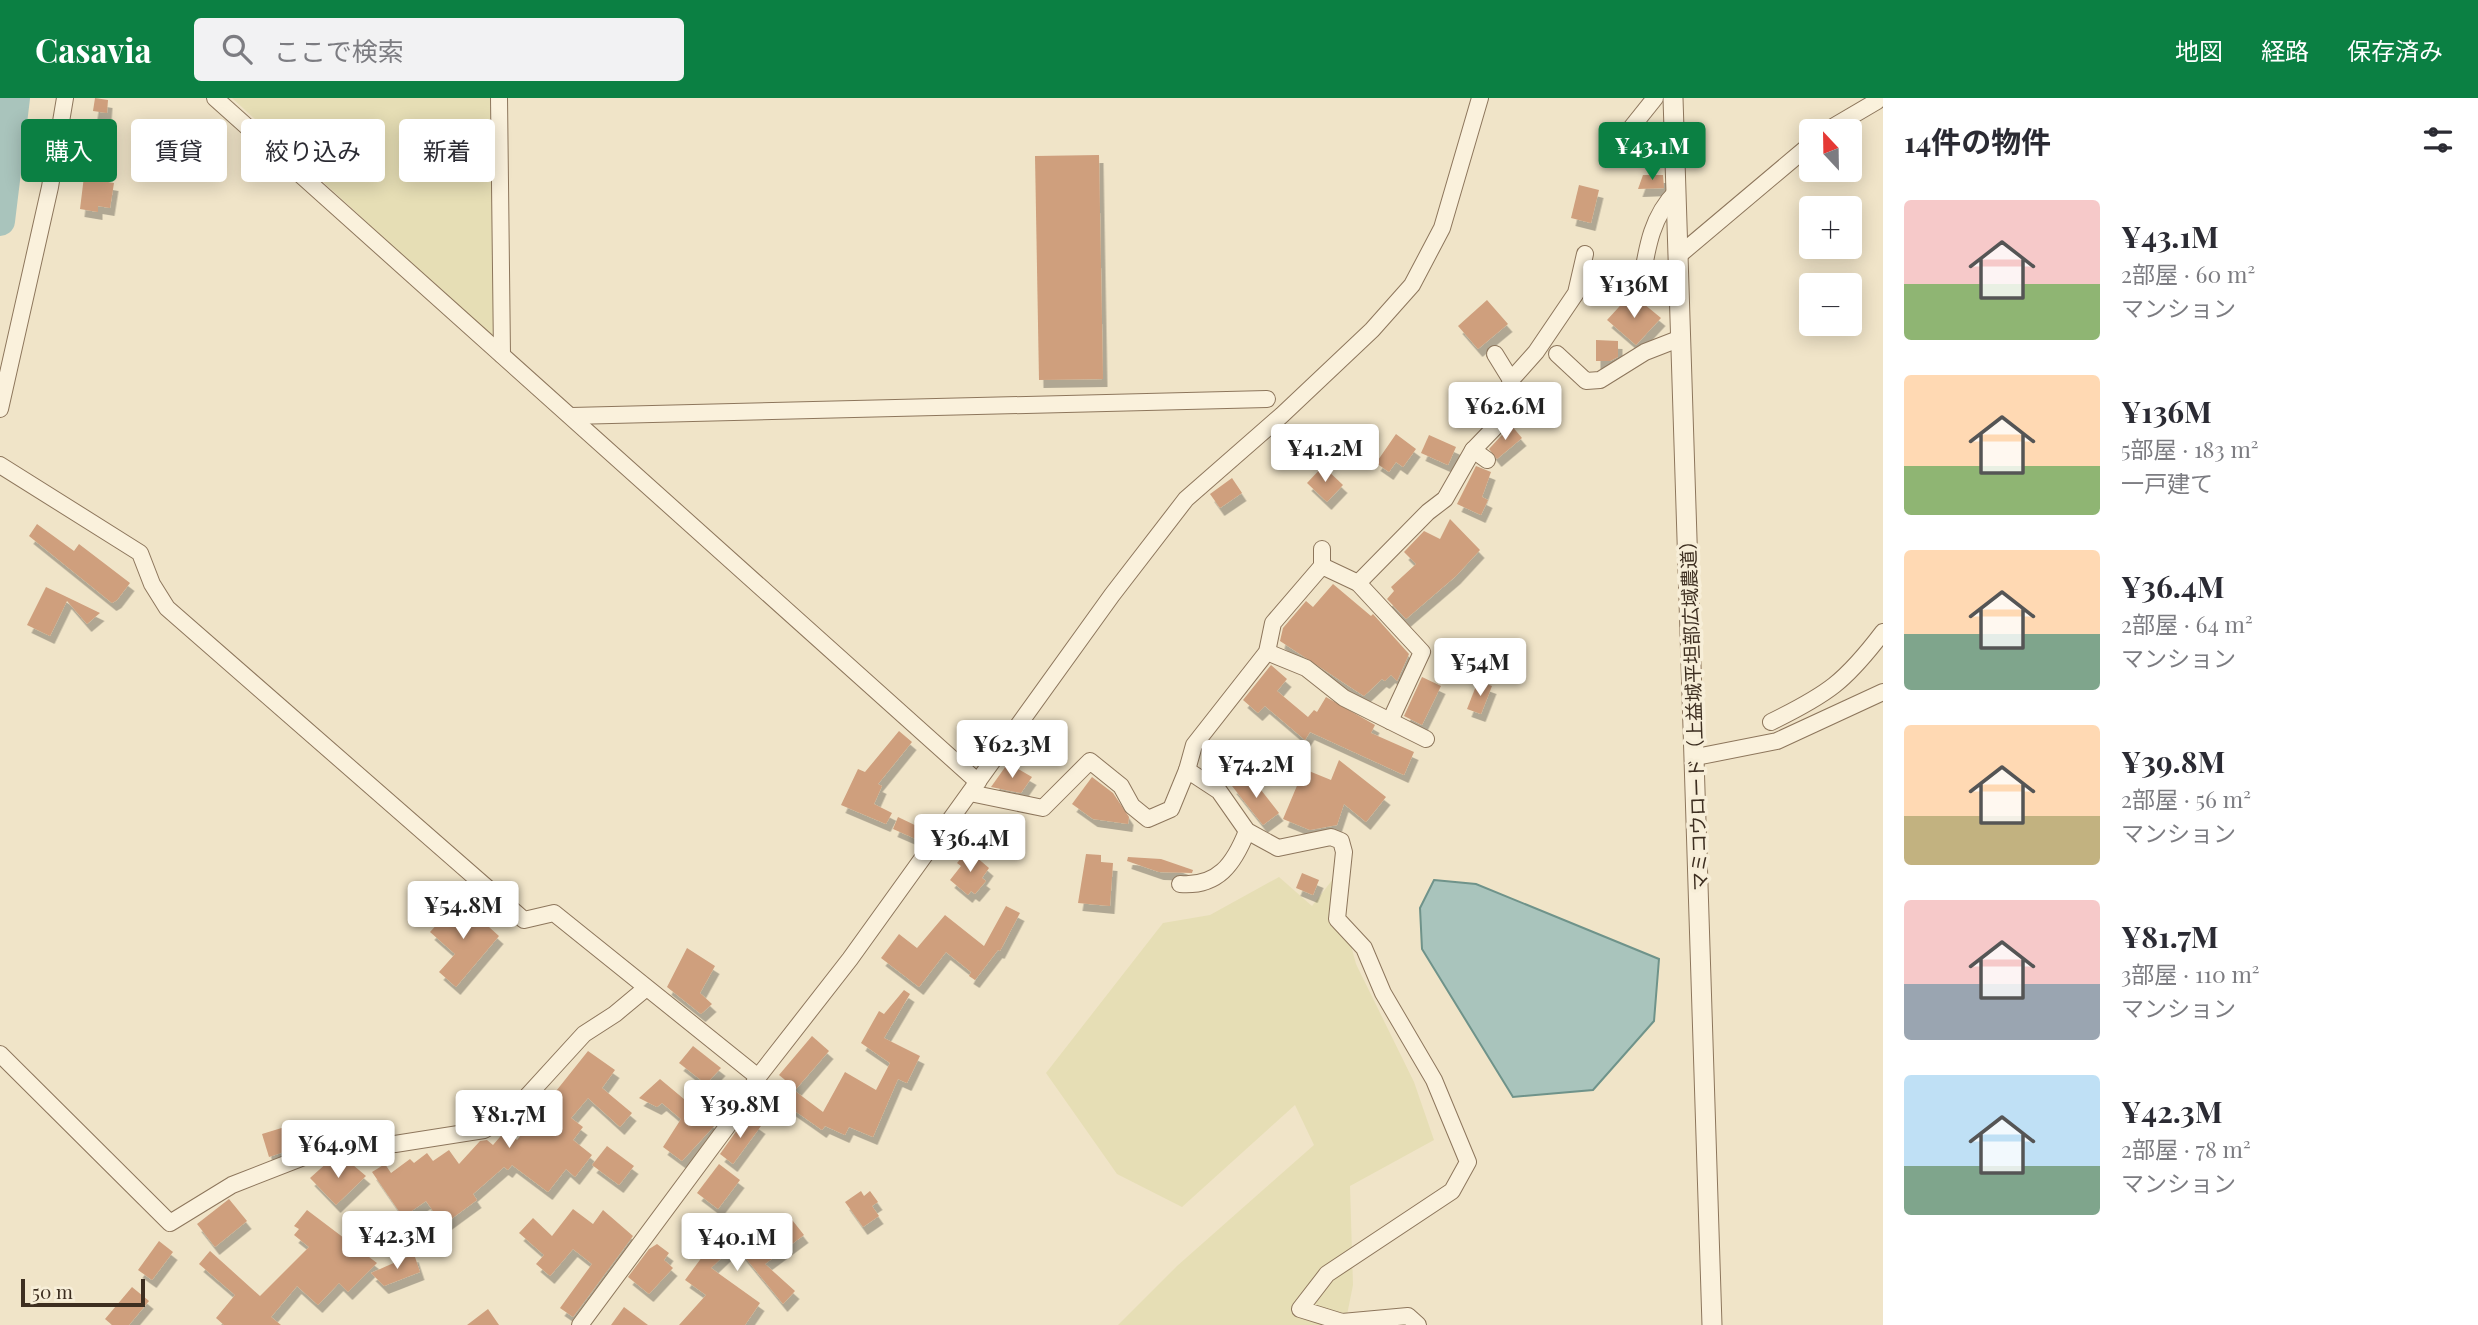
<!DOCTYPE html>
<html lang="ja">
<head>
<meta charset="utf-8">
<style>
  body { margin:0; font-family:"Playfair Display","Noto Sans JP",serif; background:#f2f2f3; color:#2b2b33; height:100vh; display:flex; flex-direction:column; font-size:26px; white-space:nowrap }
  * { box-sizing:border-box; margin:0 }
  p { font-size:23px; color:#7c7c81 }
  .icon { flex:none; width:38px; height:38px; fill:none; stroke:currentColor; stroke-width:2; stroke-linecap:round; stroke-linejoin:round }
  .map { position:relative; flex:1; overflow:hidden }
  .side { display:flex; flex-direction:column; background:#fff; width:595px }
  .side>* { flex:none }
  .banner { position:absolute; left:21px; top:21px; width:665px; height:63px; display:flex; gap:14px }
  .needle { width:46px; rotate:338deg }
  .controls { position:absolute; left:1799px; top:21px; display:grid; gap:14px }
  .controls a { display:grid; place-items:center; width:63px; height:63px; border-radius:7px; background:#fff; box-shadow:0 4px 18px #0003; font-size:35px }
  .scale { position:absolute; left:21px; bottom:18px; width:124px; box-sizing:border-box; padding-left:7px; border:4px solid #3d2e20; border-top:0; font-size:19px; line-height:24px; white-space:nowrap; color:#3d2e20; -webkit-text-stroke:5px #f7eed8; paint-order:stroke }
  .price { position:absolute; translate:-50% -60px; padding:0 16px; border-radius:7px; background:#fff; color:#222; font-size:23px; line-height:46px; filter:drop-shadow(0 2px 4px #0008) }
  .price::after { content:''; position:absolute; left:50%; top:42px; width:21px; height:16px; margin-left:-10px; background:inherit; clip-path:polygon(0 0,100% 0,50% 100%) }
  .price.on { background:#0b8043; color:#fff }
  ul { padding:0; list-style:none }
  li { display:flex; align-items:center; gap:21px; height:175px; padding:0 21px }
  li span { display:grid; place-items:center; flex:none; width:196px; height:140px; border-radius:7px; color:#555 }
  li>.icon { margin-inline-start:auto }
  span .icon { width:84px; height:84px; fill:#fffc; stroke-width:1 }
  li b { font-size:30px }
  h2 { display:flex; justify-content:space-between; align-items:center; height:84px; padding:0 21px; font-size:30px }
  .chip { padding:0 24px; border-radius:7px; background:#fff; box-shadow:0 4px 18px #0003; font-size:24px; line-height:63px }
  .chip.on { background:#0b8043; color:#fff }
  header { display:flex; align-items:center; gap:42px; box-sizing:border-box; height:98px; padding:0 35px; background:#0b8043; color:#fff }
  header strong { font-size:33px }
  nav { display:flex; gap:38px; margin-inline-start:auto; font-size:24px }
  .search { width:490px; height:63px; background:#f2f2f3; display:flex; align-items:center; gap:18px; box-sizing:border-box; padding:0 24px; border-radius:7px; color:#7c7c81; font-size:26px }
  main { display:flex; flex:1; min-height:0 }
  .map>svg:first-child { display:block }
  .farmland { fill:#e6deb5 }
  .water { fill:#a9c4bc; stroke:#6f938a; stroke-width:2 }
  .lines { fill:none; stroke-linecap:round; stroke-linejoin:round }
  .river { stroke:#a9c4bc; stroke-width:30 }
  .building { fill:#cf9f7d; filter:url(#shadow) }
  .minor-casing { stroke:#8d765c; stroke-width:18 }
  .tertiary-casing { stroke:#8d765c; stroke-width:21 }
  .minor { stroke:#faf1dc; stroke-width:16 }
  .tertiary { stroke:#faf1dc; stroke-width:19 }
  .labels { text-anchor:middle; stroke-width:7; stroke-linejoin:round; paint-order:stroke }
  .street-label { font-size:19px; fill:#3d2e20; stroke:#f7eed8 }
</style>
</head>
<body>
<header>
<strong>Casavia</strong>
<div class="search"><svg class="icon" aria-label="search" viewBox="0 0 24 24"><circle cx="10" cy="10" r="6"/><path d="M15 15l6 6"/></svg>ここで検索</div>
<nav><a>地図</a><a>経路</a><a>保存済み</a></nav>
</header>
<main>
<div class="map">
<svg width="1883" height="1227" viewBox="0 0 1883 1227">
  <defs>
    <filter id="shadow"><feDropShadow dx="4.5" dy="8" stdDeviation="0" flood-color="#0004"/></filter>
  </defs>
  <rect width="100%" height="100%" fill="#f0e4c8"/>
  <!-- farmland -->
  <g class="farmland">
    <path d="M 232,0 L 490,0 L 497,244 Z"/>
    <path d="M 1279,779 L 1312,808 L 1333,781 L 1356,866 L 1414,984 L 1434,1042 L 1350,1088 L 1353,1187 L 1345,1227 L 1118,1227 L 1177,1168 L 1314,1047 L 1295,1007 L 1182,1109 L 1117,1076 L 1046,975 L 1163,825 L 1210,817 Z"/>
  </g>
  <!-- water -->
  <path class="water" d="M 1434,782 L 1476,786 L 1659,861 L 1654,923 L 1593,992 L 1513,999 L 1422,851 L 1420,810 Z"/>
  <g class="lines">
    <!-- river -->
    <path class="river" d="M 0,123 L 15,0"/>
  </g>
  <!-- building -->
  <g class="building">
    <path d="M 95,0 L 108,2 L 107,15 L 93,13 Z"/>
    <path d="M 79,24 L 94,26 L 92,43 L 77,41 Z"/>
    <path d="M 1099,57 L 1103,281 L 1039,282 L 1035,58 Z"/>
    <path d="M 93,59 L 105,61 L 102,83 L 114,85 L 110,110 L 98,108 L 98,114 L 80,111 L 86,62 Z"/>
    <path d="M 1643,77 L 1663,77 L 1664,90 L 1638,91 Z"/>
    <path d="M 1579,87 L 1599,92 L 1591,125 L 1571,120 Z"/>
    <path d="M 1629,198 L 1633,205 L 1644,206 L 1661,220 L 1636,247 L 1607,222 Z"/>
    <path d="M 1487,202 L 1508,226 L 1478,251 L 1458,228 Z"/>
    <path d="M 1596,242 L 1618,243 L 1618,259 L 1610,263 L 1596,263 Z"/>
    <path d="M 1511,327 L 1522,340 L 1497,361 L 1489,351 Z"/>
    <path d="M 1396,336 L 1416,351 L 1403,369 L 1396,364 L 1389,374 L 1376,365 Z"/>
    <path d="M 1429,337 L 1456,349 L 1448,367 L 1421,355 Z"/>
    <path d="M 1323,368 L 1343,387 L 1327,404 L 1307,385 Z"/>
    <path d="M 1476,368 L 1491,374 L 1482,399 L 1488,402 L 1481,417 L 1457,406 Z"/>
    <path d="M 1232,380 L 1242,395 L 1220,410 L 1210,396 Z"/>
    <path d="M 1450,421 L 1480,452 L 1456,478 L 1406,521 L 1387,501 L 1394,493 L 1391,489 L 1416,466 L 1404,454 L 1424,433 L 1440,441 Z"/>
    <path d="M 37,426 L 74,453 L 79,446 L 130,485 L 117,502 L 112,505 L 29,438 Z"/>
    <path d="M 1333,486 L 1371,518 L 1373,516 L 1409,556 L 1397,583 L 1391,577 L 1385,583 L 1382,581 L 1364,598 L 1280,543 L 1283,530 L 1306,503 L 1313,509 Z"/>
    <path d="M 46,489 L 69,500 L 100,515 L 87,526 L 67,503 L 50,538 L 27,527 Z"/>
    <path d="M 1271,567 L 1287,581 L 1277,593 L 1308,619 L 1314,612 L 1317,614 L 1326,599 L 1375,627 L 1371,635 L 1414,654 L 1404,677 L 1310,634 L 1305,642 L 1265,608 L 1258,615 L 1243,602 Z"/>
    <path d="M 1422,579 L 1441,588 L 1422,627 L 1404,618 Z"/>
    <path d="M 1478,583 L 1492,588 L 1481,616 L 1467,611 Z"/>
    <path d="M 899,633 L 912,644 L 878,686 L 882,688 L 874,706 L 892,715 L 886,726 L 841,707 L 858,671 L 865,674 Z"/>
    <path d="M 1339,662 L 1386,699 L 1366,724 L 1344,706 L 1337,727 L 1310,732 L 1283,721 L 1304,671 L 1331,682 Z"/>
    <path d="M 1008,665 L 1032,679 L 1021,695 L 991,689 Z"/>
    <path d="M 1092,679 L 1113,695 L 1129,719 L 1128,726 L 1093,721 L 1072,706 Z"/>
    <path d="M 1244,679 L 1249,686 L 1254,683 L 1279,715 L 1263,727 L 1232,688 Z"/>
    <path d="M 898,719 L 921,730 L 916,741 L 893,731 Z"/>
    <path d="M 968,752 L 989,770 L 982,780 L 986,783 L 975,796 L 971,793 L 968,797 L 950,782 L 961,768 L 957,765 Z"/>
    <path d="M 1086,756 L 1101,757 L 1101,764 L 1113,765 L 1110,808 L 1078,805 Z"/>
    <path d="M 1128,759 L 1161,761 L 1193,772 L 1192,775 L 1159,774 L 1127,763 Z"/>
    <path d="M 1302,775 L 1319,782 L 1313,797 L 1296,790 Z"/>
    <path d="M 459,802 L 499,838 L 456,889 L 439,874 L 455,856 L 430,834 Z"/>
    <path d="M 1006,808 L 1020,815 L 1000,853 L 998,852 L 975,882 L 969,878 L 971,874 L 946,854 L 919,889 L 881,860 L 899,836 L 917,850 L 945,817 L 984,848 Z"/>
    <path d="M 687,850 L 715,868 L 700,895 L 712,906 L 701,916 L 667,889 Z"/>
    <path d="M 904,892 L 910,896 L 884,940 L 920,958 L 907,985 L 898,981 L 873,1039 L 849,1029 L 845,1037 L 825,1028 L 822,1032 L 785,1006 L 795,993 L 823,1014 L 845,974 L 876,992 L 890,965 L 861,945 L 879,913 L 884,916 Z"/>
    <path d="M 812,938 L 829,953 L 796,991 L 779,977 Z"/>
    <path d="M 693,948 L 721,970 L 706,986 L 679,965 Z"/>
    <path d="M 588,953 L 615,972 L 602,990 L 632,1015 L 620,1029 L 588,1000 L 571,1020 L 583,1029 L 573,1042 L 592,1057 L 575,1079 L 566,1071 L 548,1094 L 512,1067 L 508,1072 L 504,1069 L 473,1096 L 477,1102 L 443,1127 L 426,1103 L 403,1119 L 372,1074 L 385,1066 L 391,1075 L 410,1061 L 414,1065 L 427,1055 L 433,1063 L 449,1052 L 459,1066 L 480,1043 L 487,1042 L 493,1047 L 506,1032 L 517,1042 Z"/>
    <path d="M 660,981 L 715,1027 L 682,1063 L 663,1049 L 681,1021 L 662,1005 L 657,1009 L 639,1000 Z"/>
    <path d="M 747,1018 L 761,1028 L 733,1066 L 720,1056 Z"/>
    <path d="M 288,1028 L 296,1050 L 269,1059 L 262,1036 Z"/>
    <path d="M 607,1048 L 634,1068 L 619,1087 L 592,1067 Z"/>
    <path d="M 346,1061 L 366,1078 L 336,1107 L 310,1080 L 329,1063 L 336,1070 Z"/>
    <path d="M 719,1066 L 740,1082 L 718,1111 L 697,1095 Z"/>
    <path d="M 861,1093 L 864,1098 L 870,1093 L 878,1104 L 872,1108 L 879,1118 L 863,1129 L 845,1104 Z"/>
    <path d="M 229,1101 L 247,1123 L 215,1149 L 197,1126 Z"/>
    <path d="M 573,1111 L 593,1126 L 603,1112 L 633,1138 L 573,1219 L 560,1210 L 592,1166 L 573,1151 L 550,1178 L 536,1166 L 544,1157 L 519,1135 L 533,1120 L 552,1138 Z"/>
    <path d="M 307,1112 L 377,1165 L 348,1194 L 339,1185 L 318,1207 L 297,1188 L 271,1219 L 281,1227 L 224,1227 L 216,1220 L 235,1197 L 199,1166 L 210,1153 L 260,1198 L 309,1149 L 294,1137 L 299,1131 L 294,1128 Z"/>
    <path d="M 723,1116 L 751,1146 L 789,1118 L 804,1137 L 765,1166 L 795,1193 L 783,1206 L 735,1147 L 711,1170 L 760,1205 L 745,1227 L 679,1227 L 706,1197 L 685,1182 L 708,1151 L 699,1142 Z"/>
    <path d="M 159,1143 L 173,1154 L 152,1182 L 138,1172 Z"/>
    <path d="M 657,1146 L 669,1155 L 664,1162 L 673,1170 L 649,1196 L 628,1179 L 649,1151 Z"/>
    <path d="M 414,1156 L 420,1174 L 384,1188 L 371,1175 Z"/>
    <path d="M 132,1189 L 149,1203 L 129,1227 L 112,1227 L 105,1221 Z"/>
    <path d="M 624,1209 L 648,1227 L 611,1227 Z"/>
    <path d="M 488,1211 L 499,1227 L 467,1227 Z"/>
  </g>
  <g class="lines">
    <defs>
      <g id="minor">
        <path d="M 215,0 L 978,684"/>
        <path d="M 499,0 L 502,257"/>
        <path d="M 1631,30 L 1655,0"/>
        <path d="M 1826,33 L 1877,3"/>
        <path d="M 57,50 L 86,52"/>
        <path d="M 1678,158 L 1811,46"/>
        <path d="M 1639,197 C 1646,160 1648,122 1676,94"/>
        <path d="M 1495,256 L 1511,282"/>
        <path d="M 1557,256 L 1586,283 L 1600,282 L 1645,254 L 1681,240"/>
        <path d="M 0,311 L 50,89 L 65,0"/>
        <path d="M 571,318 L 1267,301"/>
        <path d="M 1487,362 L 1473,352 L 1500,324 L 1511,282 L 1536,254 L 1576,195 L 1585,156"/>
        <path d="M 0,367 L 140,455 L 152,486 L 167,510 L 524,822 L 554,815 L 758,979"/>
        <path d="M 1322,468 L 1358,485 L 1422,554 L 1390,623"/>
        <path d="M 1358,485 L 1428,414 L 1445,401 L 1473,352"/>
        <path d="M 1267,554 L 1306,570 L 1344,600 L 1426,641"/>
        <path d="M 1771,624 C 1828,596 1845,584 1883,534"/>
        <path d="M 1696,659 L 1777,643 L 1883,594"/>
        <path d="M 1187,672 L 1194,647 L 1267,554 L 1273,525 L 1322,468 L 1322,451"/>
        <path d="M 970,695 L 1043,710 L 1090,663 L 1121,688 L 1132,708 L 1148,721 L 1171,711 L 1187,672 L 1219,693 L 1247,733 L 1278,750 L 1331,739 L 1341,743 L 1344,754 L 1337,821 L 1364,850 L 1383,895 L 1434,982 L 1468,1064 L 1452,1093 L 1327,1176 L 1300,1211 L 1342,1224 L 1408,1218 L 1418,1227"/>
        <path d="M 1180,786 C 1218,789 1234,766 1247,733"/>
        <path d="M 0,956 L 170,1125 L 232,1087 L 319,1053 L 395,1046 L 484,1032 L 510,1017 L 584,936 L 615,916 L 645,891"/>
        <path d="M 580,1227 L 729,1026 L 758,979 L 850,861 L 1112,497 L 1186,401 L 1282,317 L 1372,232 L 1412,187 L 1442,130 L 1480,0"/>
      </g>
      <path id="tertiary" d="M 1673,0 L 1712,1227"/>
    </defs>
    <!-- minor casing -->
    <use href="#minor" class="minor-casing"/>
    <!-- tertiary casing -->
    <use href="#tertiary" class="tertiary-casing"/>
    <!-- minor -->
    <use href="#minor" class="minor"/>
    <!-- tertiary -->
    <use href="#tertiary" class="tertiary"/>
  </g>
  <g class="labels">
    <!-- street labels -->
    <g class="street-label">
      <text transform="translate(1694 613) rotate(-92)" y="7">マミコウロード（上益城平坦部広域農道）</text>
    </g>
  </g>
</svg>
<div class="controls">
<a><svg class="needle" viewBox="-14 -14 28 28"><path d="M0-13l5 13h-10z" fill="#e53935"/><path d="M0 13l5-13h-10z" fill="#7c7c81"/></svg></a>
<a>+</a>
<a>−</a>
</div>
<div class="scale">50 m</div>
<b class="price on" style="left:1652px;top:84px">¥43.1M</b>
<b class="price" style="left:1634px;top:222px">¥136M</b>
<b class="price" style="left:1505px;top:344px">¥62.6M</b>
<b class="price" style="left:1325px;top:386px">¥41.2M</b>
<b class="price" style="left:1480px;top:600px">¥54M</b>
<b class="price" style="left:1012px;top:682px">¥62.3M</b>
<b class="price" style="left:1256px;top:702px">¥74.2M</b>
<b class="price" style="left:970px;top:776px">¥36.4M</b>
<b class="price" style="left:463px;top:843px">¥54.8M</b>
<b class="price" style="left:740px;top:1042px">¥39.8M</b>
<b class="price" style="left:509px;top:1052px">¥81.7M</b>
<b class="price" style="left:338px;top:1082px">¥64.9M</b>
<b class="price" style="left:397px;top:1173px">¥42.3M</b>
<b class="price" style="left:737px;top:1175px">¥40.1M</b>
<div class="banner">
<a class="chip on">購入</a>
<a class="chip">賃貸</a>
<a class="chip">絞り込み</a>
<a class="chip">新着</a>
</div>
</div>
<section class="side">
<h2>14件の物件<svg class="icon" aria-label="filters" viewBox="0 0 24 24"><path d="M4 7h16M4 17h16"/><circle cx="9" cy="7" r="2"/><circle cx="15" cy="17" r="2"/></svg></h2>
<ul>
<li><span style="background:linear-gradient(#f6c9c9 60%,#8fb573 0)"><svg class="icon" aria-label="home" viewBox="0 0 24 24"><path d="M3 11l9-7 9 7M6 9v11h12V9"/></svg></span><div><b>¥43.1M</b><p>2部屋 · 60 m²</p><p>マンション</p></div></li>
<li><span style="background:linear-gradient(#ffd9b3 65%,#8fb573 0)"><svg class="icon" aria-label="home" viewBox="0 0 24 24"><path d="M3 11l9-7 9 7M6 9v11h12V9"/></svg></span><div><b>¥136M</b><p>5部屋 · 183 m²</p><p>一戸建て</p></div></li>
<li><span style="background:linear-gradient(#ffd9b3 60%,#7fa58c 0)"><svg class="icon" aria-label="home" viewBox="0 0 24 24"><path d="M3 11l9-7 9 7M6 9v11h12V9"/></svg></span><div><b>¥36.4M</b><p>2部屋 · 64 m²</p><p>マンション</p></div></li>
<li><span style="background:linear-gradient(#ffd9b3 65%,#c2b280 0)"><svg class="icon" aria-label="home" viewBox="0 0 24 24"><path d="M3 11l9-7 9 7M6 9v11h12V9"/></svg></span><div><b>¥39.8M</b><p>2部屋 · 56 m²</p><p>マンション</p></div></li>
<li><span style="background:linear-gradient(#f6c9c9 60%,#9aa5b1 0)"><svg class="icon" aria-label="home" viewBox="0 0 24 24"><path d="M3 11l9-7 9 7M6 9v11h12V9"/></svg></span><div><b>¥81.7M</b><p>3部屋 · 110 m²</p><p>マンション</p></div></li>
<li><span style="background:linear-gradient(#bfe0f5 65%,#7fa58c 0)"><svg class="icon" aria-label="home" viewBox="0 0 24 24"><path d="M3 11l9-7 9 7M6 9v11h12V9"/></svg></span><div><b>¥42.3M</b><p>2部屋 · 78 m²</p><p>マンション</p></div></li>
</ul>
</section>
</main>
</body>
</html>
